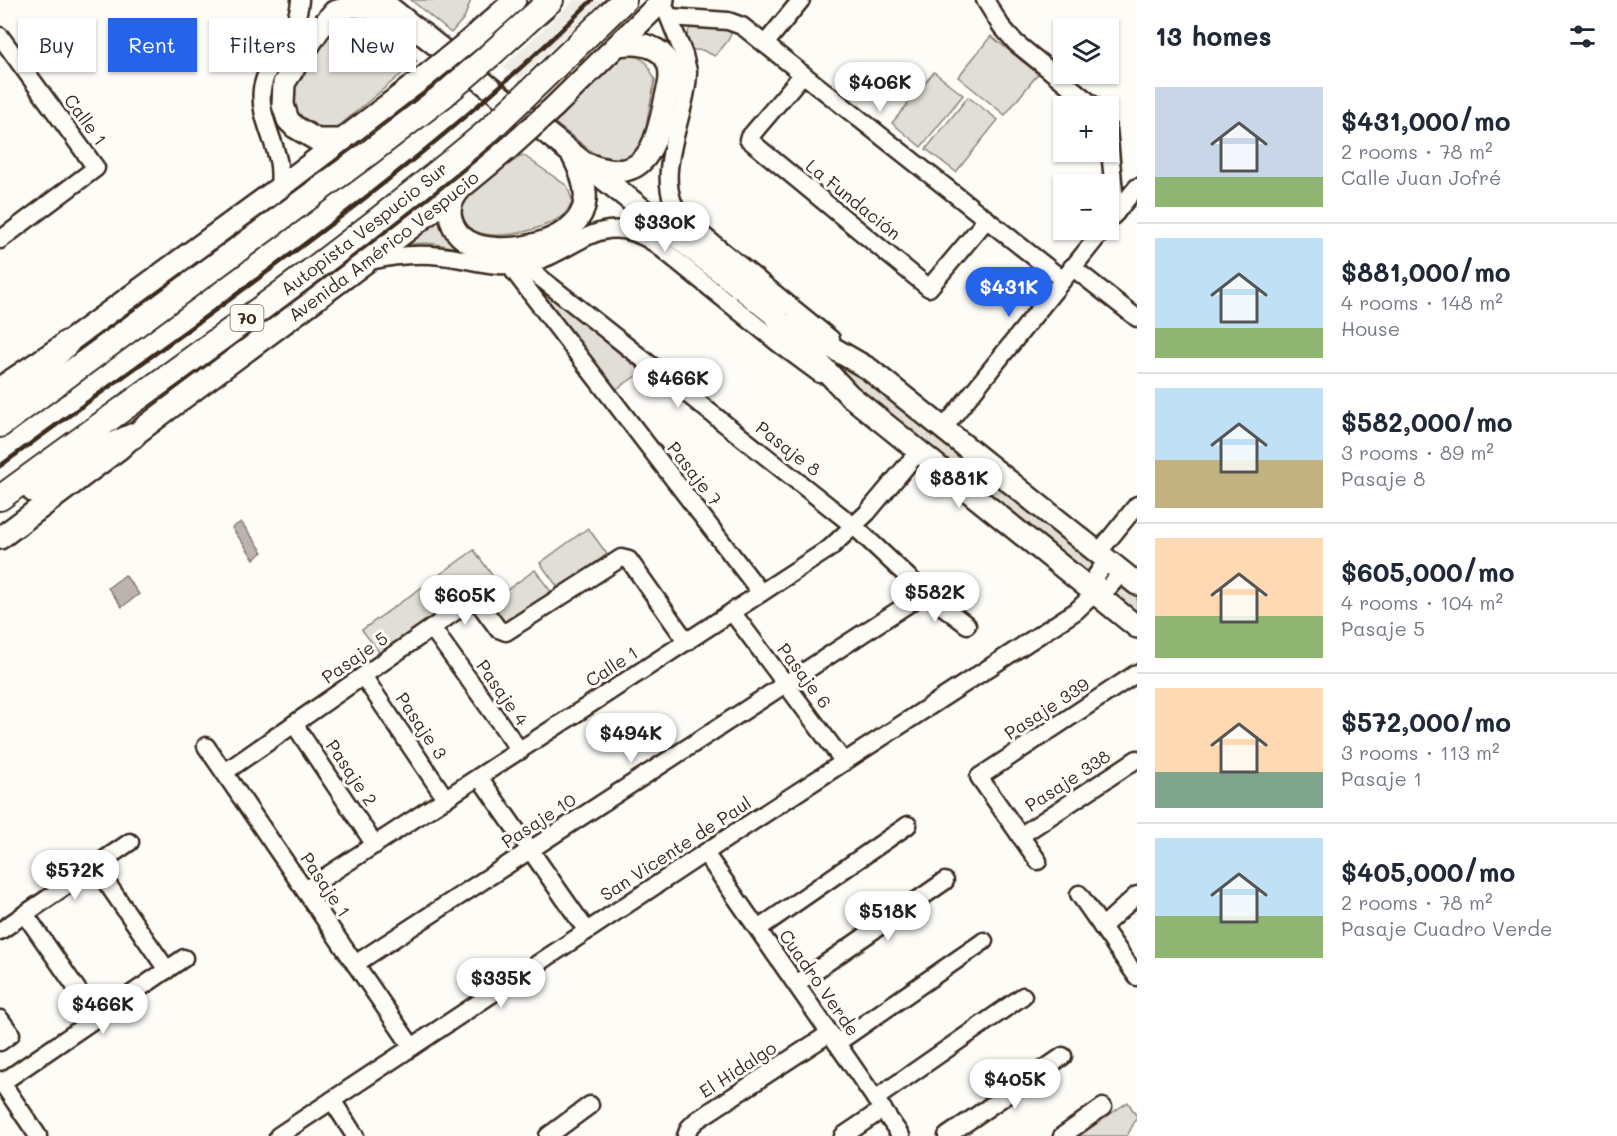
<!DOCTYPE html>
<html lang="en">
<head>
<meta charset="utf-8">
<style>
  body { margin:0; font-family:Mali,sans-serif; background:#f2f2f3; color:#1f2937; height:100vh; display:flex; flex-direction:column; font-size:22px; white-space:nowrap }
  * { box-sizing:border-box; margin:0 }
  p { font-size:20px; color:#747a83 }
  .icon { flex:none; width:33px; height:33px; fill:none; stroke:currentColor; stroke-width:2; stroke-linecap:round; stroke-linejoin:round }
  .map { position:relative; flex:1; overflow:hidden }
  .drawer { display:flex; flex-direction:column; background:#fff; width:480px }
  .drawer>* { flex:none }
  .top-card { position:absolute; left:18px; top:18px; width:570px; height:54px; display:flex; gap:12px }
  .buttons { position:absolute; left:1053px; top:18px; display:grid; gap:12px }
  .buttons a { display:grid; place-items:center; width:66px; height:66px; border-radius:0px; background:#fff; box-shadow:0 2px 4px #0004; font-size:30px }
  .price { position:absolute; translate:-50% -51px; padding:0 14px; border-radius:21px; background:#fff; color:#222; font-size:20px; line-height:39px; filter:drop-shadow(0 2px 3px #0008) }
  .price::after { content:''; position:absolute; left:50%; top:36px; width:18px; height:14px; margin-left:-9px; background:inherit; clip-path:polygon(0 0,100% 0,50% 100%) }
  .price.selected { background:#2563eb; color:#fff }
  ul { padding:0; list-style:none }
  li { display:flex; align-items:center; gap:18px; height:150px; padding:0 18px }
  li+li { border-top:2px solid #e0e1e3 }
  li span { display:grid; place-items:center; flex:none; width:168px; height:120px; border-radius:0px; color:#555 }
  li>.icon { margin-inline-start:auto }
  span .icon { width:72px; height:72px; fill:#fffc; stroke-width:1 }
  li b { font-size:26px }
  h2 { display:flex; justify-content:space-between; align-items:center; height:72px; padding:0 18px; font-size:26px }
  .chip { padding:0 21px; border-radius:0px; background:#fff; box-shadow:0 2px 4px #0004; font-size:21px; line-height:54px }
  .chip.selected { background:#2563eb; color:#fff }
  main { display:flex; flex:1; min-height:0 }
  .map>svg:first-child { display:block }
  .built { fill:#efece7 }
  .green { fill:#e1ded7; stroke:#8e847a; stroke-width:1.5 }
  .water { fill:#bbb4ad; stroke:#887d74; stroke-width:1.5 }
  .lines { fill:none; stroke-linecap:round; stroke-linejoin:round }
  .minor-casing { stroke:#3b2a1e; stroke-width:21 }
  .major-casing { stroke:#3b2a1e; stroke-width:26 }
  .highway-casing { stroke:#3b2a1e; stroke-width:28 }
  .minor { stroke:#fdfcf7; stroke-width:16 }
  .major { stroke:#fdfcf7; stroke-width:21 }
  .highway { stroke:#fdfcf7; stroke-width:24 }
  .rail { stroke:#3b2a1e; stroke-width:4.5 }
  .major-bridge-casing { stroke:#3b2a1e; stroke-width:26; stroke-linecap:butt }
  .highway-bridge-casing { stroke:#3b2a1e; stroke-width:28; stroke-linecap:butt }
  .major-bridge { stroke:#fdfcf7; stroke-width:21 }
  .highway-bridge { stroke:#fdfcf7; stroke-width:24 }
  .labels { text-anchor:middle; stroke-width:6; stroke-linejoin:round; paint-order:stroke }
  .shield { fill:#fdfcf7; stroke:#75695f; stroke-width:1.5 }
  .shield-label { font-size:16px; font-weight:bold; fill:#3b2a1e }
  .street-label { font-size:18px; fill:#3b2a1e; stroke:#fdfcf7 }
</style>
</head>
<body>
<main>
<div class="map">
<svg width="1137" height="1136" viewBox="0 0 1137 1136">
  <rect width="100%" height="100%" fill="#fdfcf7"/>
  <filter id="ink" filterUnits="userSpaceOnUse"><feTurbulence type="fractalNoise" baseFrequency=".0167" numOctaves="2"/><feDisplacementMap in="SourceGraphic" scale="12" xChannelSelector="R" yChannelSelector="G"/><feConvolveMatrix kernelMatrix="1 2 1 2 8 2 1 2 1" color-interpolation-filters="sRGB"/></filter>
  <g filter="url(#ink)">
    <!-- built -->
    <path class="built" d="M 574,0 L 604,0 L 519,80 L 503,67 Z"/>
    <!-- green -->
    <g class="green">
      <path d="M 411,0 L 471,0 L 464,18 L 451,33 Z"/>
      <path d="M 342,20 L 365,23 L 417,61 L 334,130 L 316,131 L 292,112 L 294,81 L 320,42 Z"/>
      <path d="M 695,24 L 731,28 C 733,39 721,48 715,56 L 702,50 L 691,50 C 686,38 684,32 695,24 Z"/>
      <path d="M 991,36 L 1038,74 L 1005,115 L 958,77 Z"/>
      <path d="M 623,54 L 635,55 L 647,63 L 655,80 L 644,135 L 638,149 L 623,162 L 604,161 L 555,123 Z"/>
      <path d="M 934,72 L 963,95 L 921,147 L 892,123 Z"/>
      <path d="M 968,97 L 998,120 L 956,172 L 926,149 Z"/>
      <path d="M 523,155 L 567,186 L 573,202 C 569,207 566,214 561,217 C 538,232 478,248 460,219 C 458,216 459,210 458,205 L 499,171 Z"/>
      <path d="M 441,212 L 471,253 C 445,244 425,240 398,246 Z"/>
      <path d="M 530,280 L 642,372 L 612,392 Z"/>
      <path d="M 820,347 L 848,363 L 1094,563 L 1086,573 L 847,385 Z"/>
      <path d="M 588,528 L 607,554 L 559,589 L 540,563 Z"/>
      <path d="M 474,550 L 504,592 L 535,570 L 552,593 L 506,626 L 479,589 L 382,656 L 362,630 Z"/>
      <path d="M 1122,584 L 1137,593 L 1137,616 L 1113,596 Z"/>
      <path d="M 1128,1102 L 1137,1117 L 1127,1136 L 1078,1136 Z"/>
    </g>
    <!-- water -->
    <g class="water">
      <path d="M 241,522 L 263,552 L 254,559 L 232,528 Z"/>
      <path d="M 125,575 L 139,594 L 122,607 L 108,588 Z"/>
    </g>
    <g class="lines">
      <defs>
        <g id="minor">
          <path d="M 985,0 L 1001,26 L 1016,43 L 1094,106"/>
          <path d="M 666,10 L 684,55 L 688,71 C 688,117 648,179 683,219 L 831,339"/>
          <path d="M 670,17 L 728,21 L 742,26 L 1062,279"/>
          <path d="M 0,36 L 96,168 L 0,240"/>
          <path d="M 765,44 L 801,0"/>
          <path d="M 803,74 L 748,139 L 929,288 L 987,219"/>
          <path d="M 1108,129 L 1116,213"/>
          <path d="M 279,188 C 280,177 280,166 277,156 C 271,133 259,112 262,89 C 268,56 298,34 300,0"/>
          <path d="M 1113,216 L 1137,187"/>
          <path d="M 370,261 C 394,255 418,253 442,256 C 470,259 496,269 524,264 C 576,256 598,205 656,244 L 778,343 L 820,374"/>
          <path d="M 523,264 L 855,527 L 925,593 L 967,625"/>
          <path d="M 509,265 L 761,593"/>
          <path d="M 1072,267 L 1137,318"/>
          <path d="M 943,429 L 1103,230"/>
          <path d="M 1098,553 L 1137,505"/>
          <path d="M 1095,593 L 1096,576 L 1107,560"/>
          <path d="M 732,612 L 844,762"/>
          <path d="M 432,628 L 520,751"/>
          <path d="M 363,676 L 446,799"/>
          <path d="M 294,724 L 375,845"/>
          <path d="M 206,746 L 412,1047"/>
          <path d="M 225,772 L 469,602 L 479,603 L 498,629 L 506,632 L 621,558 L 629,560 L 687,642"/>
          <path d="M 479,777 L 587,931"/>
          <path d="M 1020,836 L 1137,759"/>
          <path d="M 705,853 L 901,1136"/>
          <path d="M 1038,861 L 979,777 L 1137,673"/>
          <path d="M 95,866 L 167,970"/>
          <path d="M 305,890 L 830,548 L 867,513 L 919,451"/>
          <path d="M 1079,894 L 1137,977"/>
          <path d="M 25,914 L 97,1018"/>
          <path d="M 1102,927 L 1137,895"/>
          <path d="M 758,929 L 908,825"/>
          <path d="M 0,931 L 130,842"/>
          <path d="M 355,964 L 925,593"/>
          <path d="M 796,984 L 945,881"/>
          <path d="M 0,1019 L 11,1034 L 0,1042"/>
          <path d="M 837,1043 L 984,941"/>
          <path d="M 0,1080 L 38,1136"/>
          <path d="M 0,1084 L 184,958"/>
          <path d="M 875,1099 L 1023,996"/>
          <path d="M 332,1100 L 355,1136"/>
          <path d="M 278,1136 L 718,844 L 1076,611 L 1095,593 L 1109,587 L 1122,572"/>
          <path d="M 548,1136 L 590,1105"/>
          <path d="M 686,1136 L 689,1128 L 697,1120 L 830,1033"/>
          <path d="M 843,1136 L 883,1109"/>
          <path d="M 947,1136 L 1063,1056"/>
          <path d="M 1062,1136 L 1103,1107"/>
        </g>
        <g id="major">
          <path d="M 380,0 L 772,313 L 849,395 L 1137,627"/>
          <path d="M 470,40 L 515,0"/>
          <path d="M 554,107 L 663,0"/>
          <path d="M 343,140 L 317,140 L 295,127 L 288,120 L 283,105 L 284,83 L 318,31 L 334,12 L 354,6 L 394,12"/>
          <path d="M 590,165 C 655,189 657,131 669,85 C 676,49 646,41 618,45"/>
          <path d="M 460,189 C 453,197 448,208 451,219 C 461,261 532,251 559,235 C 594,215 589,187 573,156"/>
          <path d="M 793,325 L 869,369 L 1137,584"/>
          <path d="M 0,388 L 67,343 L 279,188 L 423,78"/>
          <path id="s1" d="M 0,538 L 120,448 L 133,436 C 258,339 390,250 510,147"/>
        </g>
        <g id="highway">
          <path d="M 489,56 L 551,0"/>
          <path d="M 531,90 L 624,0"/>
          <path d="M 2,409 L 67,343"/>
          <path d="M 0,425 L 369,153 L 444,95"/>
          <path d="M 34,490 L 113,445 L 133,436"/>
          <path id="s2" d="M 0,498 C 164,378 332,262 488,131"/>
        </g>
      </defs>
      <!-- minor casing -->
      <use href="#minor" class="minor-casing"/>
      <!-- major casing -->
      <use href="#major" class="major-casing"/>
      <!-- highway casing -->
      <use href="#highway" class="highway-casing"/>
      <!-- minor -->
      <use href="#minor" class="minor"/>
      <!-- major -->
      <use href="#major" class="major"/>
      <!-- highway -->
      <use href="#highway" class="highway"/>
      <!-- rail -->
      <path class="rail" d="M 0,466 C 202,317 414,178 592,0"/>
      <defs>
        <g id="major-bridge">
          <path d="M 423,78 L 470,40"/>
          <path d="M 510,147 L 554,107"/>
        </g>
        <g id="highway-bridge">
          <path d="M 444,95 L 489,56"/>
          <path d="M 488,131 L 531,90"/>
        </g>
      </defs>
      <!-- major-bridge casing -->
      <use href="#major-bridge" class="major-bridge-casing"/>
      <!-- highway-bridge casing -->
      <use href="#highway-bridge" class="highway-bridge-casing"/>
      <!-- major-bridge -->
      <use href="#major-bridge" class="major-bridge"/>
      <!-- highway-bridge -->
      <use href="#highway-bridge" class="highway-bridge"/>
    </g>
  </g>
  <g class="labels">
    <!-- shield labels -->
    <rect class="shield" x="230.5" y="305" width="33" height="26" rx="4.5"/>
    <g class="shield-label">
      <text x="247" y="324">70</text>
    </g>
    <!-- street labels -->
    <g class="street-label">
      <text transform="translate(85 120) rotate(54)" y="6">Calle 1</text>
      <text transform="translate(853 200) rotate(39)" y="6">La Fundación</text>
      <text dy="6" stroke="none"><textPath href="#s2" startOffset="453">Autopista Vespucio Sur</textPath></text>
      <text dy="6" stroke="none"><textPath href="#s1" startOffset="482">Avenida Américo Vespucio</textPath></text>
      <text transform="translate(788 449) rotate(38)" y="6">Pasaje 8</text>
      <text transform="translate(694 474) rotate(52)" y="6">Pasaje 7</text>
      <text transform="translate(355 658) rotate(-35)" y="6">Pasaje 5</text>
      <text transform="translate(612 667) rotate(-33)" y="6">Calle 1</text>
      <text transform="translate(804 676) rotate(53)" y="6">Pasaje 6</text>
      <text transform="translate(502 693) rotate(55)" y="6">Pasaje 4</text>
      <text transform="translate(1047 709) rotate(-33)" y="6">Pasaje 339</text>
      <text transform="translate(421 726) rotate(56)" y="6">Pasaje 3</text>
      <text transform="translate(351 773) rotate(56)" y="6">Pasaje 2</text>
      <text transform="translate(1068 781) rotate(-33)" y="6">Pasaje 338</text>
      <text transform="translate(539 821) rotate(-33)" y="6">Pasaje 10</text>
      <text transform="translate(676 849) rotate(-33)" y="6">San Vicente de Paul</text>
      <text transform="translate(325 885) rotate(56)" y="6">Pasaje 1</text>
      <text transform="translate(819 983) rotate(55)" y="6">Cuadro Verde</text>
      <text transform="translate(738 1070) rotate(-33)" y="6">El Hidalgo</text>
    </g>
  </g>
</svg>
<div class="buttons">
<a><svg class="icon" aria-label="layers" viewBox="0 0 24 24"><path d="M12 4l9 5-9 5-9-5zM3 14l9 5 9-5"/></svg></a>
<a>+</a>
<a>−</a>
</div>
<b class="price" style="left:880px;top:113px">$406K</b>
<b class="price" style="left:665px;top:253px">$330K</b>
<b class="price selected" style="left:1009px;top:318px">$431K</b>
<b class="price" style="left:678px;top:409px">$466K</b>
<b class="price" style="left:959px;top:509px">$881K</b>
<b class="price" style="left:935px;top:623px">$582K</b>
<b class="price" style="left:465px;top:626px">$605K</b>
<b class="price" style="left:631px;top:764px">$494K</b>
<b class="price" style="left:75px;top:901px">$572K</b>
<b class="price" style="left:888px;top:942px">$518K</b>
<b class="price" style="left:501px;top:1009px">$335K</b>
<b class="price" style="left:103px;top:1035px">$466K</b>
<b class="price" style="left:1015px;top:1110px">$405K</b>
<div class="top-card">
<a class="chip">Buy</a>
<a class="chip selected">Rent</a>
<a class="chip">Filters</a>
<a class="chip">New</a>
</div>
</div>
<section class="drawer">
<h2>13 homes<svg class="icon" aria-label="filters" viewBox="0 0 24 24"><path d="M4 7h16M4 17h16"/><circle cx="9" cy="7" r="2"/><circle cx="15" cy="17" r="2"/></svg></h2>
<ul>
<li><span style="background:linear-gradient(#c9d6e8 75%,#8fb573 0)"><svg class="icon" aria-label="home" viewBox="0 0 24 24"><path d="M3 11l9-7 9 7M6 9v11h12V9"/></svg></span><div><b>$431,000/mo</b><p>2 rooms · 78 m²</p><p>Calle Juan Jofré</p></div></li>
<li><span style="background:linear-gradient(#bfe0f5 75%,#8fb573 0)"><svg class="icon" aria-label="home" viewBox="0 0 24 24"><path d="M3 11l9-7 9 7M6 9v11h12V9"/></svg></span><div><b>$881,000/mo</b><p>4 rooms · 148 m²</p><p>House</p></div></li>
<li><span style="background:linear-gradient(#bfe0f5 60%,#c2b280 0)"><svg class="icon" aria-label="home" viewBox="0 0 24 24"><path d="M3 11l9-7 9 7M6 9v11h12V9"/></svg></span><div><b>$582,000/mo</b><p>3 rooms · 89 m²</p><p>Pasaje 8</p></div></li>
<li><span style="background:linear-gradient(#ffd9b3 65%,#8fb573 0)"><svg class="icon" aria-label="home" viewBox="0 0 24 24"><path d="M3 11l9-7 9 7M6 9v11h12V9"/></svg></span><div><b>$605,000/mo</b><p>4 rooms · 104 m²</p><p>Pasaje 5</p></div></li>
<li><span style="background:linear-gradient(#ffd9b3 70%,#7fa58c 0)"><svg class="icon" aria-label="home" viewBox="0 0 24 24"><path d="M3 11l9-7 9 7M6 9v11h12V9"/></svg></span><div><b>$572,000/mo</b><p>3 rooms · 113 m²</p><p>Pasaje 1</p></div></li>
<li><span style="background:linear-gradient(#bfe0f5 65%,#8fb573 0)"><svg class="icon" aria-label="home" viewBox="0 0 24 24"><path d="M3 11l9-7 9 7M6 9v11h12V9"/></svg></span><div><b>$405,000/mo</b><p>2 rooms · 78 m²</p><p>Pasaje Cuadro Verde</p></div></li>
</ul>
</section>
</main>
</body>
</html>
